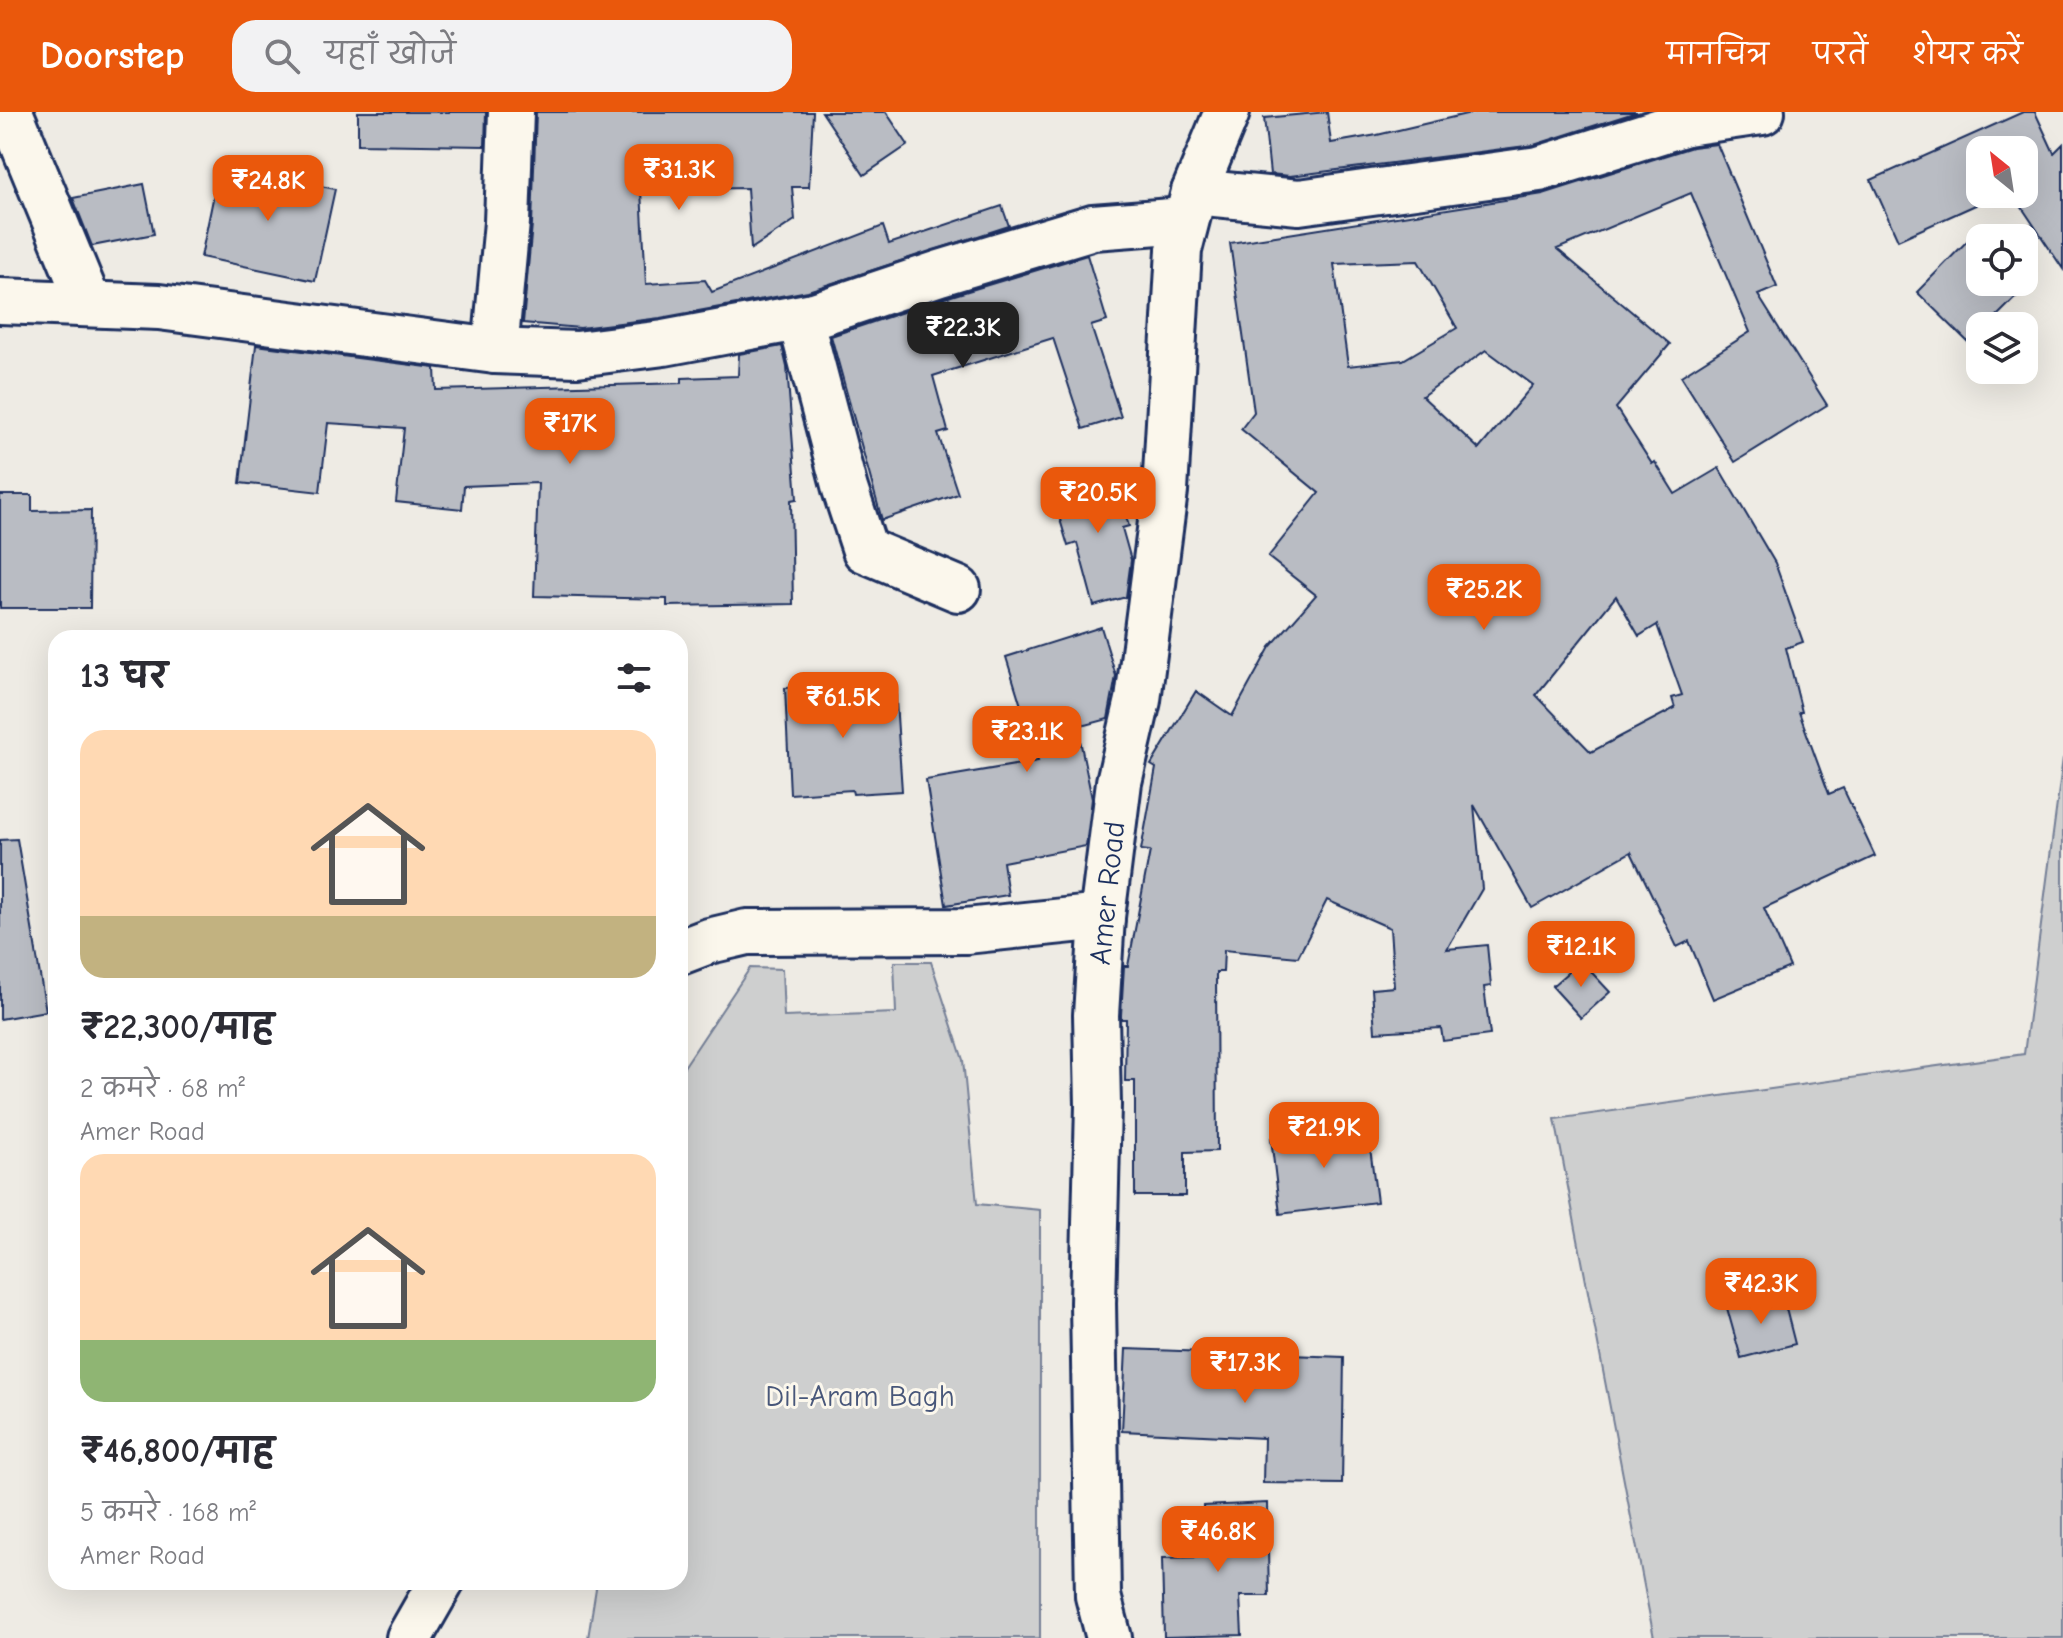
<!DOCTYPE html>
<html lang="hi">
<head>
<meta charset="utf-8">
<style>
  body { margin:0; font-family:"Comic Neue","Playpen Sans Deva",sans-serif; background:#f2f2f3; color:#2b2b33; height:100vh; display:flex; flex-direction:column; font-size:30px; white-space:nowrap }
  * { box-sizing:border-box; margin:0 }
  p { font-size:26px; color:#7c7c81 }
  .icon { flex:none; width:44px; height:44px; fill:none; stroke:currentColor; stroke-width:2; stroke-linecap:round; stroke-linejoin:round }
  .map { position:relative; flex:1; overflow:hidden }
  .panel { position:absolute; left:48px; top:518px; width:640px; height:960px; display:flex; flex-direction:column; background:#fff; border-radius:24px; box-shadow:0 8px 32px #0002 }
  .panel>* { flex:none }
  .needle { width:52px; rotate:330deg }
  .buttons { position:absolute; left:1966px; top:24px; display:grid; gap:16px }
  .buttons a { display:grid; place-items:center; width:72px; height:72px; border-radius:16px; background:#fff; box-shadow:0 8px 32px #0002; font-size:40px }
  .price { position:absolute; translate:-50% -68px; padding:0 18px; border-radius:16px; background:#ea580c; color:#fff; font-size:26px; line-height:52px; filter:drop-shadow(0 2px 4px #0008) }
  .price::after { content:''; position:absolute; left:50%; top:48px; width:24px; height:18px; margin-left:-12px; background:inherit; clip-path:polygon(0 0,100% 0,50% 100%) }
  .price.selected { background:#222; color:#fff }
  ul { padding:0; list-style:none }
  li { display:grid; align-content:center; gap:16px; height:424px; padding:0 32px }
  li span { display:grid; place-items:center; height:248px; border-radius:24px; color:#555 }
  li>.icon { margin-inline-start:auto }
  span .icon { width:144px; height:144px; fill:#fffc; stroke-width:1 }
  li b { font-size:34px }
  h2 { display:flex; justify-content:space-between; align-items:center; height:96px; padding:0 32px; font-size:34px }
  header { display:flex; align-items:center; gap:48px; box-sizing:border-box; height:112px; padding:0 40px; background:#ea580c; color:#fff }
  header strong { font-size:38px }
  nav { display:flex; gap:44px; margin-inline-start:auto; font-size:28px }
  .search { width:560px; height:72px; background:#f2f2f3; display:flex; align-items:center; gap:20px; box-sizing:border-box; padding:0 28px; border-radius:24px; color:#7c7c81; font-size:30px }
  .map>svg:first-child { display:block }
  .green { fill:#cecfcf; stroke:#747f96; stroke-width:2 }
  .building { fill:#b9bcc3; stroke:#1b2f5e; stroke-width:2; fill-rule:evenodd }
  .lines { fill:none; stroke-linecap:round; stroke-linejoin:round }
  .minor-casing { stroke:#1b2f5e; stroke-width:50 }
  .major-casing { stroke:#1b2f5e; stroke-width:50 }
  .minor { stroke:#fbf7ec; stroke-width:44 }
  .major { stroke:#fbf7ec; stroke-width:44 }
  .labels { text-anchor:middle; stroke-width:6; stroke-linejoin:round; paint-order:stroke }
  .street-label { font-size:30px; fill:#1b2f5e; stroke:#fbf7ec }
  .park-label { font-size:30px; fill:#48577a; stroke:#fbf7ec }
</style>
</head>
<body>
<header>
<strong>Doorstep</strong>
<div class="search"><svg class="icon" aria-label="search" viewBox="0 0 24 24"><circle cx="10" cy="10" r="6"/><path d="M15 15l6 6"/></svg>यहाँ खोजें</div>
<nav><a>मानचित्र</a><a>परतें</a><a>शेयर करें</a></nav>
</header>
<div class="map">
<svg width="2063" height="1526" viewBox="0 0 2063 1526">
  <rect width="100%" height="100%" fill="#eeebe4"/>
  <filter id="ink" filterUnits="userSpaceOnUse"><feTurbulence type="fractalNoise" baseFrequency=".0125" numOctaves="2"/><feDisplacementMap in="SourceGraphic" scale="16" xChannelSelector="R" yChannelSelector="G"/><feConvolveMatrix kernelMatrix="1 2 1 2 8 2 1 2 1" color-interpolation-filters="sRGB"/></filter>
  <g filter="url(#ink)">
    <!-- green -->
    <g class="green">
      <path d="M 2063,646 L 2063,1526 L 1654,1526 L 1555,1007 L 2024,942 Z"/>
      <path d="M 894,850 L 931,850 L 963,948 L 977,1092 L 1040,1098 L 1040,1526 L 588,1526 L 597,1470 L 680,1470 L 680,973 L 682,958 L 750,856 L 782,857 L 784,905 L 896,901 Z"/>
    </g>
    <!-- building -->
    <g class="building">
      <path d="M 358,0 L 486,0 L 485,34 L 358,32 Z"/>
      <path d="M 536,0 L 813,0 L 809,75 L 792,75 L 795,108 L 751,137 L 747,76 L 641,78 L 646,172 L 705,168 L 712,180 L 883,114 L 889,132 L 1002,94 L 1009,114 L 808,179 L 660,206 L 580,216 L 523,211 L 532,112 Z"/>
      <path d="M 822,0 L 886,0 L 908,33 L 864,63 Z"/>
      <path d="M 1327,0 L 1331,31 L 1377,23 L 1475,0 L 1637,0 L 1534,33 L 1290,64 L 1270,62 L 1264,6 Z"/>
      <path d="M 2023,0 L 2035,0 L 2054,41 L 2063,32 L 2063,157 L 2013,82 L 2024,82 L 2024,38 L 1984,38 L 1980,32 L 1980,91 L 1898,128 L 1871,68 Z"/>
      <path d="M 1717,32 L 1777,175 L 1758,183 L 1827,293 L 1735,350 L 1681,264 L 1750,220 L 1691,81 L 1557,137 L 1670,232 L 1616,296 L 1652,352 L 1655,350 L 1675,382 L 1719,356 L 1775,451 L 1803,530 L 1786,536 L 1802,600 L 1799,600 L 1829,682 L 1843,676 L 1875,744 L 1764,796 L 1790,855 L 1713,887 L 1689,829 L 1677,835 L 1631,740 L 1532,796 L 1474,693 L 1482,777 L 1447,837 L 1487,833 L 1491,874 L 1484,875 L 1490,923 L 1443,929 L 1441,916 L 1375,920 L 1372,877 L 1394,875 L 1390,816 L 1327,788 L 1298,845 L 1224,838 L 1223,860 L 1216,860 L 1217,1039 L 1185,1040 L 1185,1084 L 1135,1084 L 1135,969 L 1125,969 L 1126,907 L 1121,907 L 1121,903 L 1124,854 L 1128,854 L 1150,739 L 1141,738 L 1156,656 L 1151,653 L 1196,579 L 1232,604 L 1270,535 L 1316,483 L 1268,445 L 1319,381 L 1241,317 L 1254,300 L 1230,131 L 1543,82 L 1692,35 ZM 1418,149 L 1457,216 L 1403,248 L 1348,254 L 1334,152 ZM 1486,238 L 1533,273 L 1479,337 L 1422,284 ZM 1616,484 L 1639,524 L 1657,513 L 1682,583 L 1672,586 L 1675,596 L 1591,640 L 1536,583 Z"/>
      <path d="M 220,53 L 335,77 L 315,169 L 201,145 Z"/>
      <path d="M 144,72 L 154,122 L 92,134 L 73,86 Z"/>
      <path d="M 1980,116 L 1980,170 L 2031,170 L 1987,214 L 1980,214 L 1980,222 L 1970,232 L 1917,180 Z"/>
      <path d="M 1087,143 L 1107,209 L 1091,214 L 1121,305 L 1083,317 L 1053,226 L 933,264 L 948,319 L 938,322 L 958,382 L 882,408 L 831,224 L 948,185 Z"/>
      <path d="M 256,233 L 435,256 L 436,278 L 682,271 L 682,266 L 738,264 L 739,242 L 782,234 L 787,255 L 797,387 L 791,388 L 793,492 L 667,494 L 667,487 L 534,484 L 538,371 L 464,374 L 462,397 L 396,390 L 404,316 L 328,311 L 320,380 L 240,371 Z"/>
      <path d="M 1112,362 L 1129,414 L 1122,416 L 1131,448 L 1126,485 L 1094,494 L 1077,431 L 1068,434 L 1052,381 Z"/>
      <path d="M 0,383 L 32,383 L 32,399 L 91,398 L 90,496 L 0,496 Z"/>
      <path d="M 1101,515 L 1116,564 L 1108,607 L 1086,613 L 1076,608 L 1092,687 L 1086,734 L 1003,750 L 1008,783 L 946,793 L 926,668 L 1038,649 L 1006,545 Z"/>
      <path d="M 829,574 L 829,579 L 895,574 L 902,679 L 853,682 L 852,678 L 790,682 L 785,576 Z"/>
      <path d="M 17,727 L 46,899 L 0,907 L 0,728 Z"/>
      <path d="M 1581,849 L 1610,880 L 1581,906 L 1552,874 Z"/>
      <path d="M 1367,1012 L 1377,1090 L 1280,1102 L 1271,1026 Z"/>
      <path d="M 1782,1181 L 1795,1232 L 1741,1246 L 1727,1196 Z"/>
      <path d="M 1126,1237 L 1344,1245 L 1342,1372 L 1263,1371 L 1264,1326 L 1122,1319 Z"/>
      <path d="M 1267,1391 L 1269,1484 L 1240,1484 L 1242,1523 L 1164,1525 L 1162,1446 L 1204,1445 L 1203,1394 Z"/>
    </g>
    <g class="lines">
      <defs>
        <g id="minor">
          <path d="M 10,0 L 89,192"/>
          <path d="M 1194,80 L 1299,90 L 1539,57 L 1686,11 L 1762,0"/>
          <path d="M 0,189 L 159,195 L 495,239 L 577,242 L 664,231 L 814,203 L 940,161 L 1093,115 L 1185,108"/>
          <path d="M 800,206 L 845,377 L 865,438 L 958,477"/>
          <path d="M 495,239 L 507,110 L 511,0"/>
          <path d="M 680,840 L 709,829 L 747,820 L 966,819 L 1102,805"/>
          <path d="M 409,1526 L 441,1470"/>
        </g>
        <path id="major" d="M 1109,1526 L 1098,1484 L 1093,1191 L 1098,993 L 1096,903 L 1102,805 L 1119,670 L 1138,588 L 1165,379 L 1179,138 L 1194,80 L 1227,0"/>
      </defs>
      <!-- minor casing -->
      <use href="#minor" class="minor-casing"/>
      <!-- major casing -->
      <use href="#major" class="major-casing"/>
      <!-- minor -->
      <use href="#minor" class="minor"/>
      <!-- major -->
      <use href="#major" class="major"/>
    </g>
  </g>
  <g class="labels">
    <!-- street labels -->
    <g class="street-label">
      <text transform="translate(1107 781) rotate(-84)" y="10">Amer Road</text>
    </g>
    <!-- park labels -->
    <g class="park-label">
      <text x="860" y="1294">Dil-Aram Bagh</text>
    </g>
  </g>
</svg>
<div class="buttons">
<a><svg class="needle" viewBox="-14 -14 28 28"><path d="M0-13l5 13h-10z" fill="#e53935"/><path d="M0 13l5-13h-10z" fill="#7c7c81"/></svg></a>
<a><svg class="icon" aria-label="locate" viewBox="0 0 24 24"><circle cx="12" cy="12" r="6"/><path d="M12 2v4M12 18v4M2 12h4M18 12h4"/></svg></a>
<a><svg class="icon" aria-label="layers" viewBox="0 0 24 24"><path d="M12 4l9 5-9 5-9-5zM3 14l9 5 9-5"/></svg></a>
</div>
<b class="price" style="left:679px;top:100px">₹31.3K</b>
<b class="price" style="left:268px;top:111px">₹24.8K</b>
<b class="price selected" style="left:963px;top:258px">₹22.3K</b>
<b class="price" style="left:570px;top:354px">₹17K</b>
<b class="price" style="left:1098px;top:423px">₹20.5K</b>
<b class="price" style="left:1484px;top:520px">₹25.2K</b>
<b class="price" style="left:843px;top:628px">₹61.5K</b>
<b class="price" style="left:1027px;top:662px">₹23.1K</b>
<b class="price" style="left:1581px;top:877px">₹12.1K</b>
<b class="price" style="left:1324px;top:1058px">₹21.9K</b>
<b class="price" style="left:1761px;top:1214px">₹42.3K</b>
<b class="price" style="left:1245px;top:1293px">₹17.3K</b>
<b class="price" style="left:1218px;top:1462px">₹46.8K</b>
<section class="panel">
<h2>13 घर<svg class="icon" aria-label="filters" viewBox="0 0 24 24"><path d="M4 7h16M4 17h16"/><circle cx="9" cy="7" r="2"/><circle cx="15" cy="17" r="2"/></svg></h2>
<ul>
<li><span style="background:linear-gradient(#ffd9b3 75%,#c2b280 0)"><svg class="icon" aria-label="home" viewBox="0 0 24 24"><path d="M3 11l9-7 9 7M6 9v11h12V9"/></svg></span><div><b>₹22,300/माह</b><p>2 कमरे · 68 m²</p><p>Amer Road</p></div></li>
<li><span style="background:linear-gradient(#ffd9b3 75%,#8fb573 0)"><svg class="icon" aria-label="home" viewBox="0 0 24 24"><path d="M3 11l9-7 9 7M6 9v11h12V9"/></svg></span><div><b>₹46,800/माह</b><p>5 कमरे · 168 m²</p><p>Amer Road</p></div></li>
</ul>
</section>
</div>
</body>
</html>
